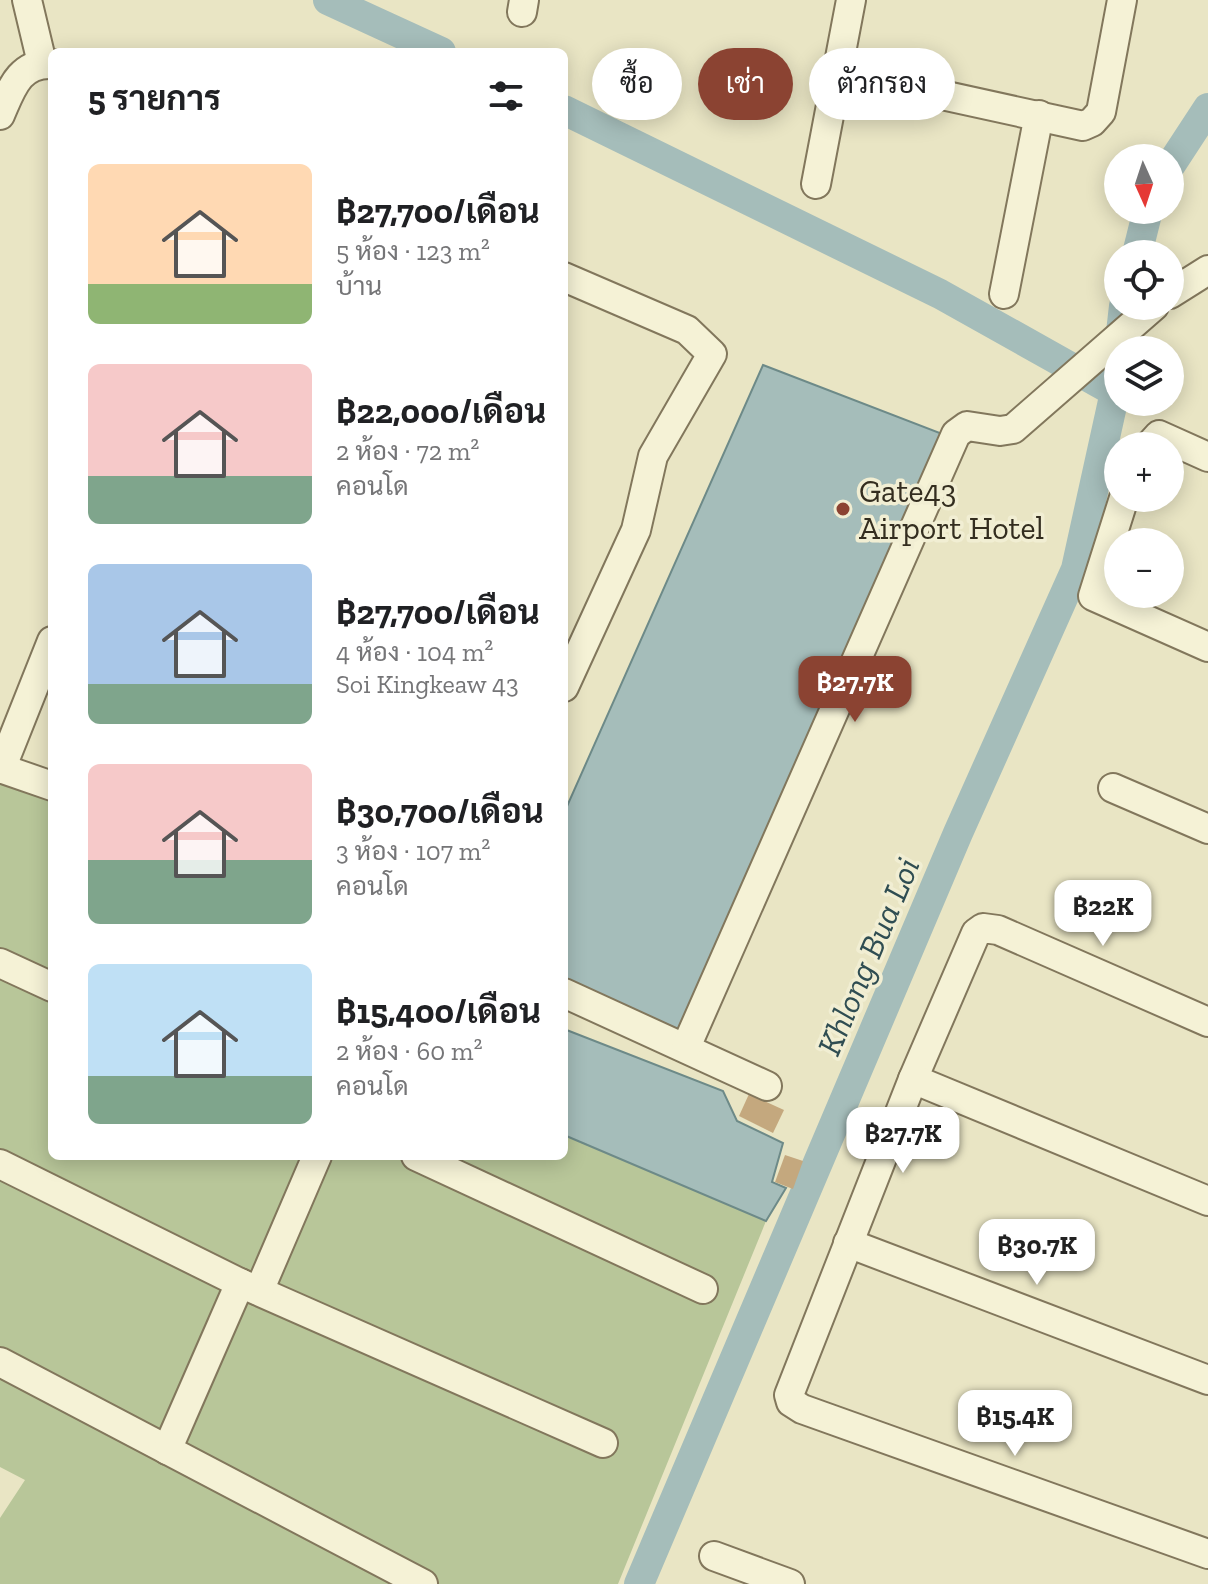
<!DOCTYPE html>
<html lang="th">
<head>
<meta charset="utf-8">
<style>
  body { margin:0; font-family:"Zilla Slab",Sarabun,serif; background:#f2f2f2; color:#202124; height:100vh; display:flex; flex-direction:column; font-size:30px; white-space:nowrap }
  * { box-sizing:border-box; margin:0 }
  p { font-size:26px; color:#757577 }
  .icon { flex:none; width:44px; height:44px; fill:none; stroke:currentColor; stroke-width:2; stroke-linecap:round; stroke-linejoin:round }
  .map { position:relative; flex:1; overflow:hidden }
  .side { position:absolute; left:48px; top:48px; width:520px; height:1112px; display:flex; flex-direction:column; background:#fff; border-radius:12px; box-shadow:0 4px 20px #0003 }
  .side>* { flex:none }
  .top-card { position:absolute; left:592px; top:48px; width:496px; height:72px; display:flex; gap:16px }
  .needle { width:52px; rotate:177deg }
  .buttons { position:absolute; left:1104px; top:144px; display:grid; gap:16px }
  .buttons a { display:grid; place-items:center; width:80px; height:80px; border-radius:50%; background:#fff; box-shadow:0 4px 20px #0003; font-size:40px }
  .price { position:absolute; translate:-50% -68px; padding:0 18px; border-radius:16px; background:#fff; color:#222; font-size:26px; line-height:52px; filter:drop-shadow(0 2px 4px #0008) }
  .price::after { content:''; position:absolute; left:50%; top:48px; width:24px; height:18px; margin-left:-12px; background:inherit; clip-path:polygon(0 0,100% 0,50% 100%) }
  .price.on { background:#8b4332; color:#fff }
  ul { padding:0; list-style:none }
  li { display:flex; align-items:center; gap:24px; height:200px; padding:0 40px }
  li span { display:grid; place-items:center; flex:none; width:224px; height:160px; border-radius:12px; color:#555 }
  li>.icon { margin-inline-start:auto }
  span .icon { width:96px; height:96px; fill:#fffc; stroke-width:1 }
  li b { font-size:34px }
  h2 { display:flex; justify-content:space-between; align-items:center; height:96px; padding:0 40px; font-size:34px }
  .tag { padding:0 28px; border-radius:36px; background:#fff; box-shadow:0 4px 20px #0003; font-size:28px; line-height:72px }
  .tag.on { background:#8b4332; color:#fff }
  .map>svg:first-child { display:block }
  .green { fill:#b8c699 }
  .water { fill:#a5bdba; stroke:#6d8a88; stroke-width:2 }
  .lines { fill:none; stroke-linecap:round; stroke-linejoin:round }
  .canal { stroke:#a5bdba; stroke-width:30 }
  .building { fill:#c4a87e }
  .minor-casing { stroke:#82775c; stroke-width:32 }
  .minor { stroke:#f5f2d6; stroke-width:28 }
  .poi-dot { fill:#8b4332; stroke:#f1eed3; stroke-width:3 }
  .labels { text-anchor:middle; stroke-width:7; stroke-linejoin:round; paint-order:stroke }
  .poi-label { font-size:32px; fill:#332d1f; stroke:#f1eed3; text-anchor:start }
  .water-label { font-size:34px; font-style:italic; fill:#2f4d52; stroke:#f1eed3 }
</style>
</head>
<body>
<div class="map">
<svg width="1208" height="1584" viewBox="0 0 1208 1584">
  <rect width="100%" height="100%" fill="#e9e5c4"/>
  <!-- green -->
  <path class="green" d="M 0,768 L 52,790 L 52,1156 L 564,1156 L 564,1135 L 766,1221 L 618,1584 L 0,1584 L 0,1518 L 25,1480 L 0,1467 Z"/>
  <!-- water -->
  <g class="water">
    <path d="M 763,365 L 945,435 L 684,1032 L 564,978 L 564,813 Z"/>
    <path d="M 564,1029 L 723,1091 L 737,1121 L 783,1143 L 772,1182 L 786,1188 L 766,1221 L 564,1135 Z"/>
  </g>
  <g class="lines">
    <!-- canal -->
    <g class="canal">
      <path d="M 328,0 L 441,52"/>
      <path d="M 564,110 L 940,294 L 1115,392"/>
      <path d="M 1170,166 L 1208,108"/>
      <path d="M 1137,254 L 1148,210"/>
      <path d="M 1119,350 L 1124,306"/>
      <path d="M 639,1584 L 958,833 L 1076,569 L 1115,392 L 1118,360"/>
    </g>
  </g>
  <!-- building -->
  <g class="building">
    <path d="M 749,1094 L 784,1110 L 773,1133 L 739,1116 Z"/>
    <path d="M 785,1155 L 803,1161 L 793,1189 L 775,1182 Z"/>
  </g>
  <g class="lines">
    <defs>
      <g id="minor">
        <path d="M 27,0 L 42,63"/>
        <path d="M 522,12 L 524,0"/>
        <path d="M 837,72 L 1083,126 L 1092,122 L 1101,112 L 1122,0"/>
        <path d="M 0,115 C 11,90 19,62 52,64"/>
        <path d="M 816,184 L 851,0"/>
        <path d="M 564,277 L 687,330 L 712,354 L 653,456 L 636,530 L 564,687"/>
        <path d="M 1004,294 L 1039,115"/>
        <path d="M 1170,294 L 1208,270"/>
        <path d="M 1149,446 L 1159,435 L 1208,457"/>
        <path d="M 1124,498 L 1093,596 L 1208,647"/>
        <path d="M 0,768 L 52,786"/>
        <path d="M 1,769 L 52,641"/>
        <path d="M 1113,788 L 1208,829"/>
        <path d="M 0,963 L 52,987"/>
        <path d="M 564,993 L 767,1086"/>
        <path d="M 1208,1022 L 998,930 L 983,928 L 976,933 L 913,1079 L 789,1395 L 791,1402 L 802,1409 L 1208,1554"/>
        <path d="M 686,1047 L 956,434 L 967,426 L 1000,431 L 1013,429 L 1154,306"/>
        <path d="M 913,1079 L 1208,1201"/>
        <path d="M 416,1156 L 703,1289"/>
        <path d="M 0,1164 L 240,1283 L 603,1443"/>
        <path d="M 848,1243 L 1208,1380"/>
        <path d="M 259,1291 L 317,1156"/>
        <path d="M 0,1362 L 423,1584"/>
        <path d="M 167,1450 L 240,1283"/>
        <path d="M 714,1556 L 790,1584"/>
      </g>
    </defs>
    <!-- minor casing -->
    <use href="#minor" class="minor-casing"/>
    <!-- minor -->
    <use href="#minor" class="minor"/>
  </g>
  <!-- markers -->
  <circle class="poi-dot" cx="843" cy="509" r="8"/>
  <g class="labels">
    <!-- poi labels -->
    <g class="poi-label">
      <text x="859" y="502">Gate43<tspan x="859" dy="37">Airport Hotel</tspan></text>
    </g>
    <!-- water labels -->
    <g class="water-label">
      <text transform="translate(868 956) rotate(-67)" y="12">Khlong Bua Loi</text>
    </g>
  </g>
</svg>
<div class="buttons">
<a><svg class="needle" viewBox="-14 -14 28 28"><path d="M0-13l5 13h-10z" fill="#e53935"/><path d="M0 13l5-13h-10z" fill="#757577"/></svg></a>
<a><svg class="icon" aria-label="locate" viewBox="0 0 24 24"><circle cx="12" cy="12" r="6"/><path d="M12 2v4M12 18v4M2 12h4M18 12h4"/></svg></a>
<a><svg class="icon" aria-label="layers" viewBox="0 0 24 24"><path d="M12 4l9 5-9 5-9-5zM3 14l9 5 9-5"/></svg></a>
<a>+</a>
<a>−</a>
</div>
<b class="price on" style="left:855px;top:724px">฿27.7K</b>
<b class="price" style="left:1103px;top:948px">฿22K</b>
<b class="price" style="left:903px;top:1175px">฿27.7K</b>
<b class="price" style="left:1037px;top:1287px">฿30.7K</b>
<b class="price" style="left:1015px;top:1458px">฿15.4K</b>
<div class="top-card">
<a class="tag">ซื้อ</a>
<a class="tag on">เช่า</a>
<a class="tag">ตัวกรอง</a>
</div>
<section class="side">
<h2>5 รายการ<svg class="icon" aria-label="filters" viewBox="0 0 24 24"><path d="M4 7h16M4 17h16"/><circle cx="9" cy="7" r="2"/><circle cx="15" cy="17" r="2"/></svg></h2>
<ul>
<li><span style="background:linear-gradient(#ffd9b3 75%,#8fb573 0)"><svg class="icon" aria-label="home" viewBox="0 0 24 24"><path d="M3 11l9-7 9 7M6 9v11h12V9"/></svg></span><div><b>฿27,700/เดือน</b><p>5 ห้อง · 123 m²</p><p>บ้าน</p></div></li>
<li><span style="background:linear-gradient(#f6c9c9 70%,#7fa58c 0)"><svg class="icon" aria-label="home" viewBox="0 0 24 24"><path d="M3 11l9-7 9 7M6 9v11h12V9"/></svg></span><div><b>฿22,000/เดือน</b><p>2 ห้อง · 72 m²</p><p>คอนโด</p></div></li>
<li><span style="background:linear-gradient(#a9c7e8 75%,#7fa58c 0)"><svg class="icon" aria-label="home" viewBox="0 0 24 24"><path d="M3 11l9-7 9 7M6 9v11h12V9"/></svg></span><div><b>฿27,700/เดือน</b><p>4 ห้อง · 104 m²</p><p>Soi Kingkeaw 43</p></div></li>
<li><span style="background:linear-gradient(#f6c9c9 60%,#7fa58c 0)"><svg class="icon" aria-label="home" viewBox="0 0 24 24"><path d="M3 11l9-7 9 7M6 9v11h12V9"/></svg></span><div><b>฿30,700/เดือน</b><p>3 ห้อง · 107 m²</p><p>คอนโด</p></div></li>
<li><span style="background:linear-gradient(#bfe0f5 70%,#7fa58c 0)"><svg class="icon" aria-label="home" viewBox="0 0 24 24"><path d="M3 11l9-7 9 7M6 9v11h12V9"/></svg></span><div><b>฿15,400/เดือน</b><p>2 ห้อง · 60 m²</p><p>คอนโด</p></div></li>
</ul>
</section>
</div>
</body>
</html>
